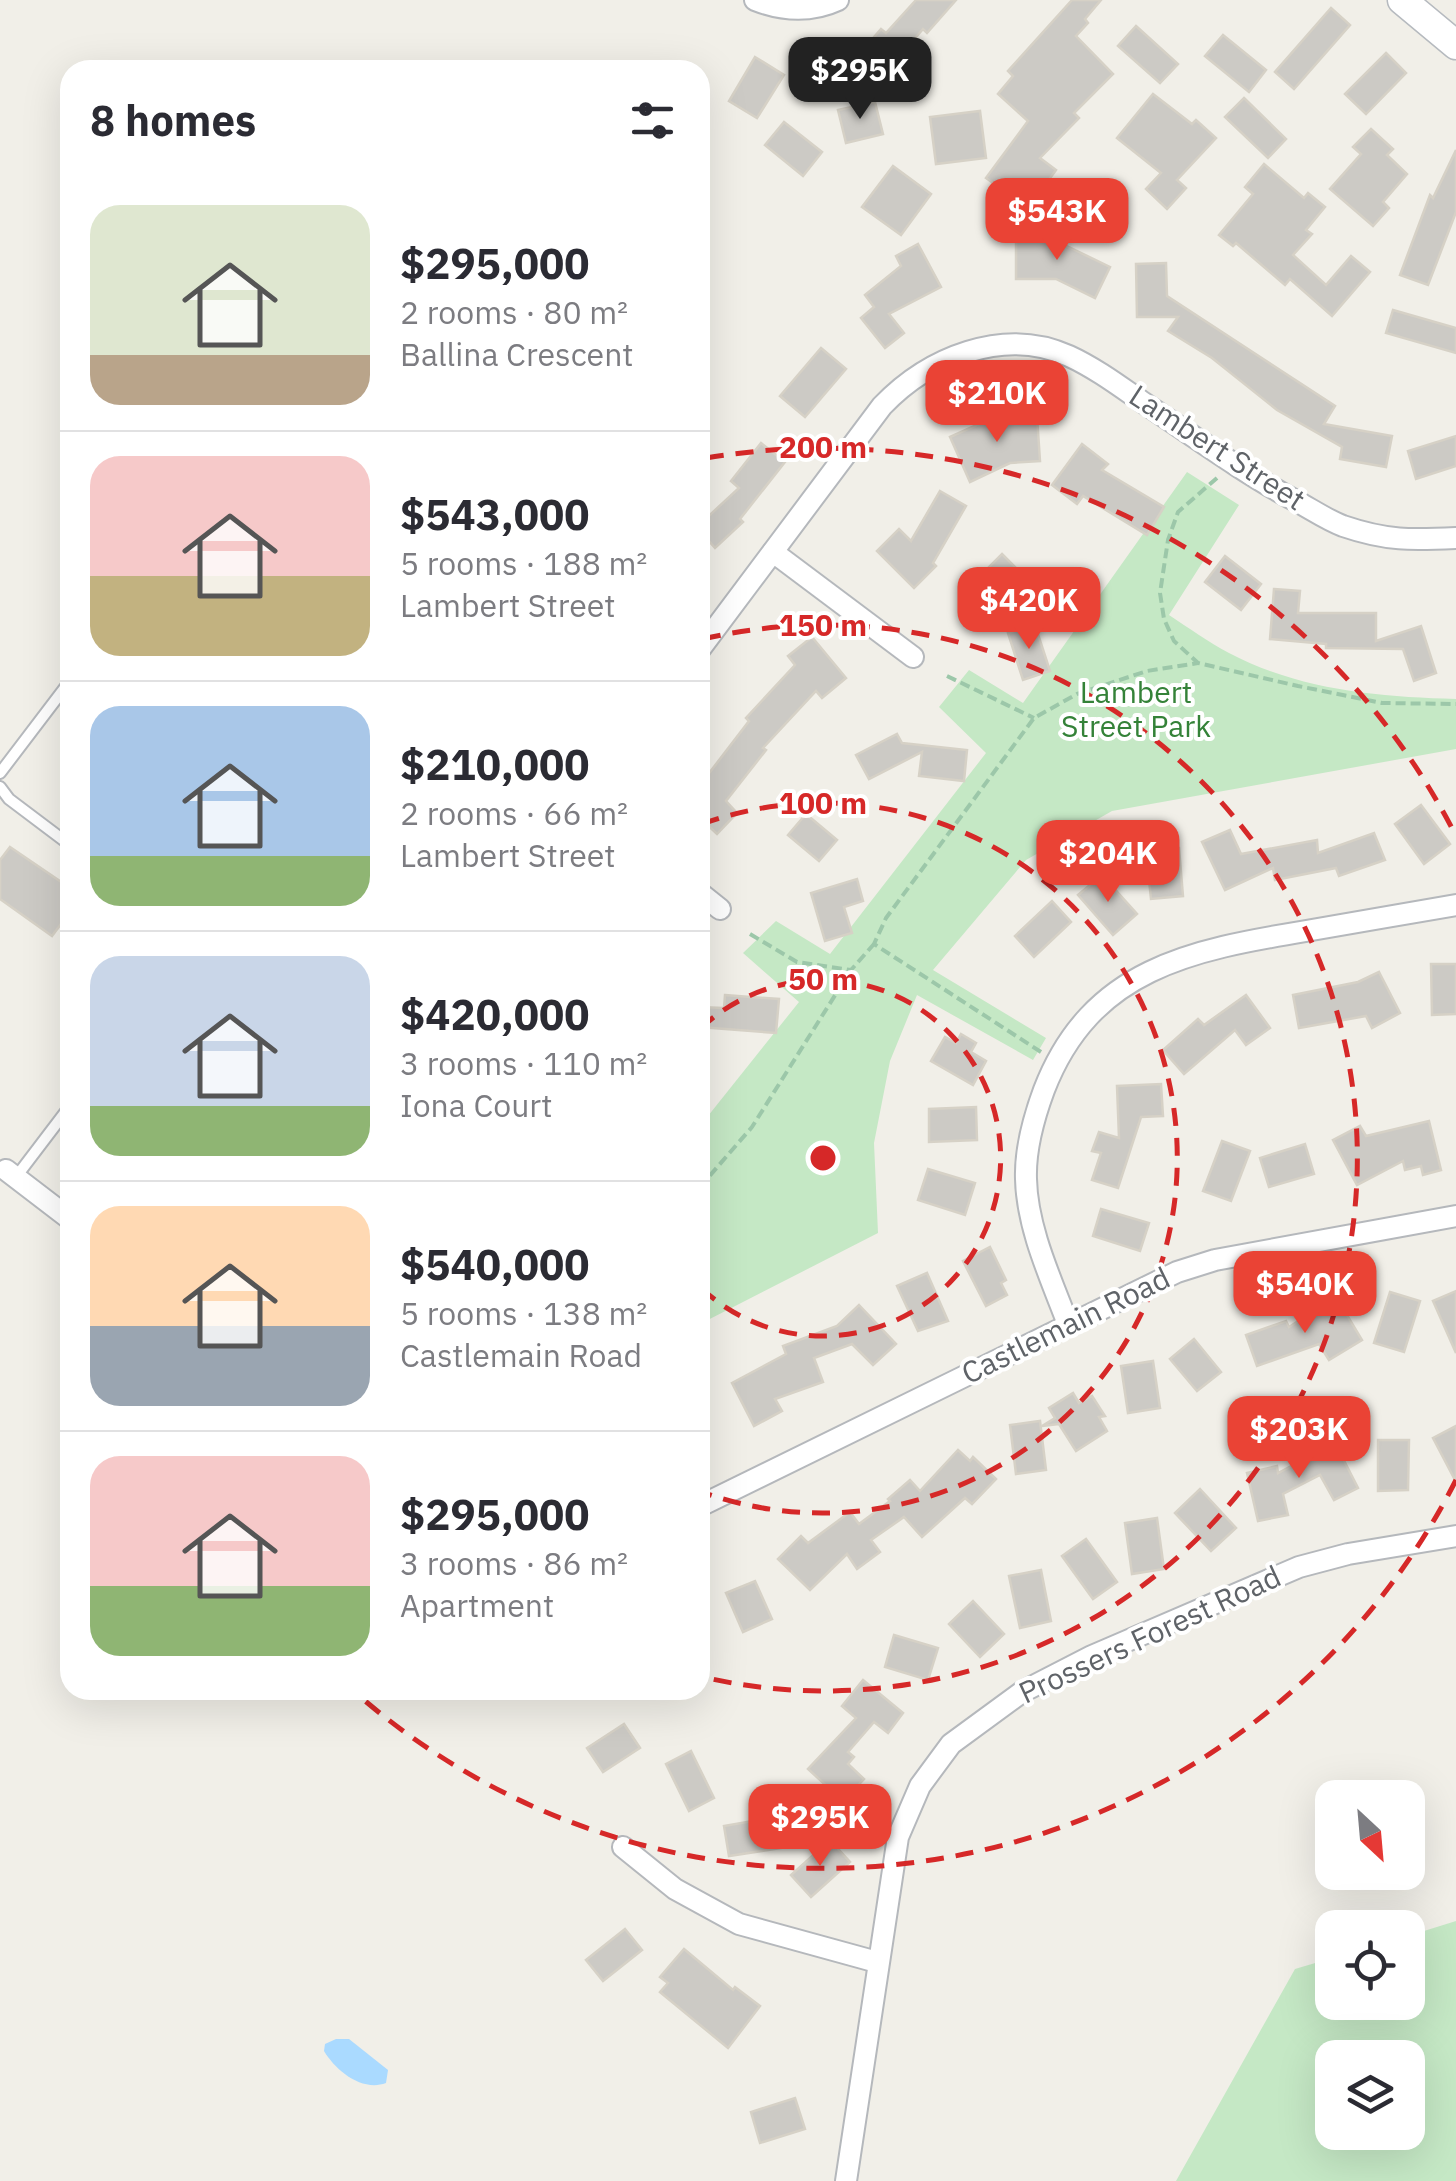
<!DOCTYPE html>
<html lang="en">
<head>
<meta charset="utf-8">
<style>
  body { margin:0; font-family:"IBM Plex Sans",sans-serif; background:#f7f7f7; color:#2b2b33; height:100vh; display:flex; flex-direction:column; font-size:38px; white-space:nowrap }
  * { box-sizing:border-box; margin:0 }
  p { font-size:32px; color:#7c7c81 }
  .icon { flex:none; width:55px; height:55px; fill:none; stroke:currentColor; stroke-width:2; stroke-linecap:round; stroke-linejoin:round }
  .map { position:relative; flex:1; overflow:hidden }
  .details { position:absolute; left:60px; top:60px; width:650px; height:1640px; display:flex; flex-direction:column; background:#fff; border-radius:30px; box-shadow:0 10px 40px #0002 }
  .details>* { flex:none }
  .needle { width:65px; rotate:154deg }
  .buttons { position:absolute; left:1315px; top:1780px; display:grid; gap:20px }
  .buttons a { display:grid; place-items:center; width:110px; height:110px; border-radius:20px; background:#fff; box-shadow:0 10px 40px #0002; font-size:50px }
  .price { position:absolute; translate:-50% -85px; padding:0 22px; border-radius:20px; background:#ea4335; color:#fff; font-size:32px; line-height:65px; filter:drop-shadow(0 2px 5px #0008) }
  .price::after { content:''; position:absolute; left:50%; top:60px; width:30px; height:22px; margin-left:-15px; background:inherit; clip-path:polygon(0 0,100% 0,50% 100%) }
  .price.active { background:#222; color:#fff }
  ul { padding:0; list-style:none }
  li { display:flex; align-items:center; gap:30px; height:250px; padding:0 30px }
  li+li { border-top:2px solid #e1e1e2 }
  li span { display:grid; place-items:center; flex:none; width:280px; height:200px; border-radius:30px; color:#555 }
  li>.icon { margin-inline-start:auto }
  span .icon { width:120px; height:120px; fill:#fffc; stroke-width:1 }
  li b { font-size:42px }
  h2 { display:flex; justify-content:space-between; align-items:center; height:120px; padding:0 30px; font-size:42px }
  .map>svg:first-child { display:block }
  .green { fill:#c5e8c5; fill-rule:evenodd }
  .water { fill:#aadaff }
  .building { fill:#cccac5; stroke:#d6d1c6; stroke-width:2.5 }
  .lines { fill:none; stroke-linecap:round; stroke-linejoin:round }
  .lane-casing { stroke:#b5b8bc; stroke-width:14 }
  .street-casing { stroke:#b5b8bc; stroke-width:24 }
  .secondary-casing { stroke:#b6babf; stroke-width:31 }
  .path { stroke:#9cc7a9; stroke-width:4; stroke-dasharray:10 5; stroke-linecap:butt }
  .lane { stroke:#fff; stroke-width:10 }
  .street { stroke:#fff; stroke-width:20 }
  .secondary { stroke:#fff; stroke-width:28 }
  .ring { fill:none; stroke:#d62828; stroke-width:5; stroke-dasharray:18 12 }
  .labels { text-anchor:middle; stroke-width:8; stroke-linejoin:round; paint-order:stroke }
  .street-label { font-size:30px; fill:#5f6368; stroke:#fff }
  .park-label { font-size:30px; fill:#348238; stroke:#fff }
  .centre { fill:#d62828; stroke:#fff; stroke-width:5 }
  .ring-label { font-size:30px; text-anchor:middle; font-weight:bold; fill:#d62828; stroke:#fff; stroke-width:8; stroke-linejoin:round; paint-order:stroke }
</style>
</head>
<body>
<div class="map">
<svg width="1456" height="2181" viewBox="0 0 1456 2181">
  <rect width="100%" height="100%" fill="#f1efe8"/>
  <!-- green -->
  <g class="green">
    <path d="M 1187,472 L 1239,505 L 1169,615 C 1189,628 1208,642 1229,653 C 1299,690 1378,697 1456,699 L 1456,749 L 1112,811 L 1026,860 L 933,970 L 1046,1038 L 1033,1060 L 917,995 L 890,1061 L 874,1143 L 878,1233 L 700,1324 L 700,1126 L 799,1002 L 743,953 L 776,921 L 830,954 L 986,753 L 939,707 L 969,670 L 1023,703 Z"/>
    <path d="M 1456,1921 L 1456,2181 L 1176,2181 L 1295,1969 L 1332,1958 L 1332,2002 L 1408,2002 L 1408,1936 ZM 1332,2058 L 1408,2058 L 1408,2132 L 1332,2132 Z"/>
  </g>
  <!-- water -->
  <path class="water" d="M 336,2039 L 349,2039 L 388,2070 L 386,2083 C 362,2092 336,2071 324,2051 L 325,2044 Z"/>
  <!-- building -->
  <g class="building">
    <path d="M 916,0 L 956,0 L 927,33 L 923,29 L 874,86 L 850,65 L 881,29 L 886,33 Z"/>
    <path d="M 1072,0 L 1101,0 L 1085,19 L 1088,23 L 1076,36 L 1113,74 L 1074,113 L 1079,118 L 1040,158 L 1056,170 L 1028,208 L 986,178 L 1028,121 L 998,94 L 1013,76 L 1008,71 Z"/>
    <path d="M 1331,8 L 1350,25 L 1294,89 L 1275,72 Z"/>
    <path d="M 1136,26 L 1178,64 L 1160,83 L 1118,46 Z"/>
    <path d="M 1223,35 L 1266,70 L 1249,92 L 1205,56 Z"/>
    <path d="M 1386,53 L 1406,73 L 1366,114 L 1345,94 Z"/>
    <path d="M 755,57 L 784,75 L 757,118 L 729,101 Z"/>
    <path d="M 1153,94 L 1192,124 L 1196,120 L 1216,138 L 1177,180 L 1186,188 L 1167,209 L 1146,189 L 1161,173 L 1117,138 Z"/>
    <path d="M 1244,98 L 1286,139 L 1268,158 L 1225,117 Z"/>
    <path d="M 875,102 L 883,134 L 846,143 L 838,110 Z"/>
    <path d="M 980,111 L 986,158 L 936,164 L 930,117 Z"/>
    <path d="M 784,122 L 822,152 L 803,176 L 765,145 Z"/>
    <path d="M 1371,129 L 1393,149 L 1387,155 L 1407,174 L 1383,202 L 1389,208 L 1373,226 L 1330,189 L 1361,154 L 1353,147 Z"/>
    <path d="M 1456,150 L 1456,212 L 1428,285 L 1400,275 L 1430,195 L 1433,198 Z"/>
    <path d="M 1264,164 L 1304,198 L 1308,193 L 1325,207 L 1306,230 L 1312,234 L 1293,255 L 1326,285 L 1351,256 L 1370,272 L 1332,316 L 1290,279 L 1285,285 L 1236,243 L 1233,246 L 1219,235 L 1253,194 L 1245,187 Z"/>
    <path d="M 893,166 L 931,194 L 901,235 L 862,207 Z"/>
    <path d="M 1044,231 L 1044,235 L 1110,267 L 1095,298 L 1056,279 L 1016,279 L 1016,232 Z"/>
    <path d="M 918,244 L 941,287 L 889,314 L 904,333 L 885,348 L 861,318 L 874,307 L 865,295 L 901,266 L 896,256 Z"/>
    <path d="M 1166,263 L 1167,296 L 1335,406 L 1324,424 L 1392,436 L 1386,467 L 1340,459 L 1342,447 L 1277,410 L 1212,358 L 1168,331 L 1178,317 L 1137,317 L 1136,264 Z"/>
    <path d="M 1393,310 L 1456,328 L 1456,353 L 1386,333 Z"/>
    <path d="M 821,348 L 846,369 L 805,417 L 780,396 Z"/>
    <path d="M 1037,416 L 1040,461 L 1010,463 L 970,482 L 950,437 L 990,419 Z"/>
    <path d="M 1456,436 L 1456,466 L 1416,479 L 1408,451 Z"/>
    <path d="M 761,443 L 785,462 L 740,519 L 743,522 L 715,548 L 700,531 L 700,524 L 739,488 L 731,481 Z"/>
    <path d="M 1082,444 L 1108,464 L 1102,470 L 1164,507 L 1147,535 L 1083,496 L 1077,504 L 1052,485 Z"/>
    <path d="M 940,491 L 966,506 L 933,563 L 936,566 L 914,588 L 877,551 L 899,529 L 911,541 Z"/>
    <path d="M 1002,554 L 1036,588 L 1014,610 L 980,576 Z"/>
    <path d="M 1225,556 L 1261,584 L 1241,610 L 1205,582 Z"/>
    <path d="M 1274,589 L 1300,591 L 1298,613 L 1376,613 L 1376,641 L 1421,626 L 1436,673 L 1414,681 L 1403,649 L 1326,648 L 1326,644 L 1270,639 Z"/>
    <path d="M 1035,625 L 1050,671 L 1023,680 L 1008,633 Z"/>
    <path d="M 812,637 L 846,678 L 822,698 L 816,691 L 763,748 L 766,750 L 726,801 L 737,813 L 717,834 L 700,818 L 700,785 L 749,721 L 746,718 L 795,665 L 788,656 Z"/>
    <path d="M 897,734 L 902,743 L 967,750 L 964,781 L 919,776 L 922,752 L 869,779 L 856,755 Z"/>
    <path d="M 1421,805 L 1450,844 L 1424,864 L 1395,824 Z"/>
    <path d="M 806,814 L 837,840 L 819,861 L 788,835 Z"/>
    <path d="M 1230,830 L 1241,854 L 1317,840 L 1318,853 L 1374,833 L 1385,860 L 1339,876 L 1336,868 L 1275,880 L 1273,868 L 1225,890 L 1202,842 Z"/>
    <path d="M 10,847 L 70,888 L 70,912 L 52,936 L 0,899 L 0,860 Z"/>
    <path d="M 1179,848 L 1183,896 L 1151,899 L 1146,851 Z"/>
    <path d="M 1102,875 L 1137,914 L 1113,935 L 1078,895 Z"/>
    <path d="M 857,879 L 863,901 L 844,907 L 852,933 L 825,941 L 811,893 Z"/>
    <path d="M 1052,901 L 1071,922 L 1034,957 L 1015,936 Z"/>
    <path d="M 1431,964 L 1456,964 L 1456,1014 L 1432,1015 Z"/>
    <path d="M 1379,972 L 1400,1013 L 1372,1028 L 1366,1016 L 1299,1028 L 1293,995 L 1358,982 Z"/>
    <path d="M 725,995 L 779,999 L 776,1033 L 700,1027 L 700,1007 L 724,1008 Z"/>
    <path d="M 1246,995 L 1270,1028 L 1246,1045 L 1235,1030 L 1184,1074 L 1163,1050 L 1198,1019 L 1204,1025 Z"/>
    <path d="M 961,1034 L 976,1043 L 971,1052 L 986,1061 L 973,1085 L 931,1061 L 945,1037 L 956,1043 Z"/>
    <path d="M 1161,1084 L 1163,1116 L 1141,1117 L 1118,1188 L 1092,1180 L 1101,1153 L 1092,1151 L 1099,1132 L 1119,1138 L 1117,1086 Z"/>
    <path d="M 976,1107 L 977,1140 L 929,1142 L 929,1109 Z"/>
    <path d="M 1429,1121 L 1441,1170 L 1423,1175 L 1421,1166 L 1405,1170 L 1403,1161 L 1357,1185 L 1333,1140 L 1360,1126 L 1366,1136 Z"/>
    <path d="M 1222,1141 L 1250,1151 L 1231,1201 L 1203,1191 Z"/>
    <path d="M 1305,1144 L 1314,1174 L 1269,1187 L 1260,1158 Z"/>
    <path d="M 928,1169 L 975,1183 L 965,1215 L 918,1200 Z"/>
    <path d="M 1101,1209 L 1149,1223 L 1140,1251 L 1093,1236 Z"/>
    <path d="M 990,1247 L 1006,1280 L 1001,1283 L 1007,1295 L 986,1306 L 963,1261 Z"/>
    <path d="M 927,1273 L 948,1321 L 918,1331 L 897,1286 Z"/>
    <path d="M 1456,1291 L 1456,1353 L 1433,1301 Z"/>
    <path d="M 1390,1292 L 1420,1301 L 1404,1352 L 1374,1343 Z"/>
    <path d="M 1326,1303 L 1334,1316 L 1344,1310 L 1362,1340 L 1329,1360 L 1319,1344 L 1257,1366 L 1246,1335 L 1286,1321 L 1289,1327 Z"/>
    <path d="M 859,1305 L 896,1344 L 873,1365 L 852,1344 L 814,1358 L 823,1382 L 775,1399 L 782,1411 L 754,1426 L 732,1383 L 786,1354 L 783,1346 L 837,1326 Z"/>
    <path d="M 1194,1339 L 1221,1372 L 1197,1391 L 1170,1359 Z"/>
    <path d="M 1153,1361 L 1160,1408 L 1128,1413 L 1121,1366 Z"/>
    <path d="M 1073,1393 L 1079,1403 L 1092,1396 L 1105,1416 L 1099,1417 L 1107,1431 L 1076,1451 L 1059,1424 L 1042,1426 L 1055,1418 L 1049,1408 Z"/>
    <path d="M 1040,1421 L 1046,1470 L 1016,1474 L 1010,1425 Z"/>
    <path d="M 1456,1426 L 1456,1482 L 1433,1438 Z"/>
    <path d="M 1378,1440 L 1409,1440 L 1408,1490 L 1378,1491 Z"/>
    <path d="M 1335,1443 L 1358,1488 L 1334,1500 L 1320,1475 L 1283,1494 L 1288,1515 L 1258,1521 L 1247,1473 L 1277,1466 L 1278,1473 Z"/>
    <path d="M 958,1450 L 970,1461 L 973,1457 L 996,1479 L 972,1504 L 965,1498 L 922,1537 L 904,1517 L 871,1540 L 880,1552 L 857,1569 L 847,1554 L 810,1590 L 778,1559 L 801,1536 L 808,1543 L 850,1512 L 859,1524 L 890,1501 L 888,1499 L 910,1480 L 920,1491 Z"/>
    <path d="M 1200,1489 L 1236,1528 L 1211,1551 L 1175,1513 Z"/>
    <path d="M 1157,1518 L 1164,1569 L 1132,1574 L 1125,1523 Z"/>
    <path d="M 1086,1539 L 1117,1582 L 1093,1599 L 1062,1556 Z"/>
    <path d="M 1041,1570 L 1051,1621 L 1020,1628 L 1009,1576 Z"/>
    <path d="M 755,1581 L 772,1619 L 743,1632 L 726,1593 Z"/>
    <path d="M 973,1601 L 1004,1634 L 980,1657 L 949,1624 Z"/>
    <path d="M 894,1635 L 938,1648 L 928,1680 L 885,1667 Z"/>
    <path d="M 863,1680 L 903,1713 L 888,1733 L 874,1722 L 848,1752 L 854,1757 L 848,1764 L 864,1779 L 843,1801 L 808,1769 L 856,1718 L 842,1706 Z"/>
    <path d="M 624,1724 L 640,1748 L 603,1772 L 587,1748 Z"/>
    <path d="M 691,1751 L 714,1798 L 689,1811 L 666,1764 Z"/>
    <path d="M 776,1817 L 781,1848 L 729,1856 L 724,1826 Z"/>
    <path d="M 830,1840 L 850,1862 L 811,1897 L 791,1875 Z"/>
    <path d="M 625,1929 L 642,1950 L 603,1981 L 586,1960 Z"/>
    <path d="M 684,1949 L 733,1990 L 735,1987 L 760,2006 L 728,2048 L 660,1992 L 668,1983 L 660,1977 Z"/>
    <path d="M 795,2098 L 805,2129 L 760,2143 L 751,2112 Z"/>
  </g>
  <g class="lines">
    <defs>
      <g id="lane">
        <path d="M 0,773 L 70,681"/>
        <path d="M 0,787 L 9,799 L 70,845"/>
        <path d="M 16,1177 L 70,1106"/>
      </g>
      <g id="street">
        <path d="M 755,0 C 783,11 810,13 838,0"/>
        <path d="M 773,552 L 913,657"/>
        <path d="M 700,649 L 882,406 C 928,358 1003,326 1069,356 C 1095,368 1118,385 1141,401 C 1192,435 1242,472 1296,501 C 1311,509 1327,520 1343,526 C 1387,541 1411,540 1456,538"/>
        <path d="M 700,893 L 720,909"/>
        <path d="M 6,1170 L 70,1219"/>
        <path d="M 1068,1324 C 1051,1279 1027,1228 1026,1179 C 1025,1150 1034,1117 1044,1090 C 1091,968 1192,950 1306,931 C 1356,922 1406,914 1456,905"/>
        <path d="M 700,1506 L 1177,1272 L 1215,1260 L 1456,1216"/>
        <path d="M 623,1847 L 675,1889 L 739,1924 L 877,1962"/>
        <path d="M 846,2181 L 898,1837 L 920,1786 L 951,1744 L 1022,1692 L 1092,1656 L 1299,1567 L 1348,1554 L 1456,1536"/>
      </g>
      <path id="secondary" d="M 1402,0 L 1456,45"/>
    </defs>
    <!-- lane casing -->
    <use href="#lane" class="lane-casing"/>
    <!-- street casing -->
    <use href="#street" class="street-casing"/>
    <!-- secondary casing -->
    <use href="#secondary" class="secondary-casing"/>
    <!-- path -->
    <g class="path">
      <path d="M 1217,478 L 1178,512 L 1168,540 L 1160,593 L 1164,619 L 1174,641 L 1198,663 L 1298,686 L 1382,703 L 1456,704"/>
      <path d="M 947,676 L 1034,718"/>
      <path d="M 750,934 L 797,962 L 851,970 L 874,944"/>
      <path d="M 1041,1052 L 874,944 L 886,918 L 1034,718 L 1077,694 L 1147,671 L 1198,663"/>
      <path d="M 700,1187 L 752,1127 L 851,970"/>
    </g>
    <!-- lane -->
    <use href="#lane" class="lane"/>
    <!-- street -->
    <use href="#street" class="street"/>
    <!-- secondary -->
    <use href="#secondary" class="secondary"/>
  </g>
  <!-- distance rings -->
  <g class="ring">
    <path d="M700 1029A178 178 0 1 1 700 1287"/>
    <path d="M702 824A355 355 0 1 1 702 1492"/>
    <path d="M703 639A533 533 0 1 1 703 1677"/>
    <path d="M1456 1480A710 710 0 0 1 357 1694M706 458A710 710 0 0 1 1456 836"/>
  </g>
  <g class="labels">
    <!-- street labels -->
    <g class="street-label">
      <text transform="translate(1217 448) rotate(33)" y="10">Lambert Street</text>
      <text transform="translate(1066 1326) rotate(-26)" y="10">Castlemain Road</text>
      <text transform="translate(1150 1635) rotate(-25)" y="10">Prossers Forest Road</text>
    </g>
    <!-- park labels -->
    <g class="park-label">
      <text x="1136" y="703">Lambert<tspan x="1136" dy="34">Street Park</tspan></text>
    </g>
  </g>
  <circle cx="823" cy="1158" r="15" class="centre"/>
  <g class="ring-label">
    <text x="823" y="458">200 m</text>
    <text x="823" y="636">150 m</text>
    <text x="823" y="814">100 m</text>
    <text x="823" y="990">50 m</text>
  </g>
</svg>
<div class="buttons">
<a><svg class="needle" viewBox="-14 -14 28 28"><path d="M0-13l5 13h-10z" fill="#e53935"/><path d="M0 13l5-13h-10z" fill="#7c7c81"/></svg></a>
<a><svg class="icon" aria-label="locate" viewBox="0 0 24 24"><circle cx="12" cy="12" r="6"/><path d="M12 2v4M12 18v4M2 12h4M18 12h4"/></svg></a>
<a><svg class="icon" aria-label="layers" viewBox="0 0 24 24"><path d="M12 4l9 5-9 5-9-5zM3 14l9 5 9-5"/></svg></a>
</div>
<b class="price active" style="left:860px;top:122px">$295K</b>
<b class="price" style="left:1057px;top:263px">$543K</b>
<b class="price" style="left:997px;top:445px">$210K</b>
<b class="price" style="left:1029px;top:652px">$420K</b>
<b class="price" style="left:1108px;top:905px">$204K</b>
<b class="price" style="left:1305px;top:1336px">$540K</b>
<b class="price" style="left:1299px;top:1481px">$203K</b>
<b class="price" style="left:820px;top:1869px">$295K</b>
<section class="details">
<h2>8 homes<svg class="icon" aria-label="filters" viewBox="0 0 24 24"><path d="M4 7h16M4 17h16"/><circle cx="9" cy="7" r="2"/><circle cx="15" cy="17" r="2"/></svg></h2>
<ul>
<li><span style="background:linear-gradient(#dfe7d0 75%,#b9a48a 0)"><svg class="icon" aria-label="home" viewBox="0 0 24 24"><path d="M3 11l9-7 9 7M6 9v11h12V9"/></svg></span><div><b>$295,000</b><p>2 rooms · 80 m²</p><p>Ballina Crescent</p></div></li>
<li><span style="background:linear-gradient(#f6c9c9 60%,#c2b280 0)"><svg class="icon" aria-label="home" viewBox="0 0 24 24"><path d="M3 11l9-7 9 7M6 9v11h12V9"/></svg></span><div><b>$543,000</b><p>5 rooms · 188 m²</p><p>Lambert Street</p></div></li>
<li><span style="background:linear-gradient(#a9c7e8 75%,#8fb573 0)"><svg class="icon" aria-label="home" viewBox="0 0 24 24"><path d="M3 11l9-7 9 7M6 9v11h12V9"/></svg></span><div><b>$210,000</b><p>2 rooms · 66 m²</p><p>Lambert Street</p></div></li>
<li><span style="background:linear-gradient(#c9d6e8 75%,#8fb573 0)"><svg class="icon" aria-label="home" viewBox="0 0 24 24"><path d="M3 11l9-7 9 7M6 9v11h12V9"/></svg></span><div><b>$420,000</b><p>3 rooms · 110 m²</p><p>Iona Court</p></div></li>
<li><span style="background:linear-gradient(#ffd9b3 60%,#9aa5b1 0)"><svg class="icon" aria-label="home" viewBox="0 0 24 24"><path d="M3 11l9-7 9 7M6 9v11h12V9"/></svg></span><div><b>$540,000</b><p>5 rooms · 138 m²</p><p>Castlemain Road</p></div></li>
<li><span style="background:linear-gradient(#f6c9c9 65%,#8fb573 0)"><svg class="icon" aria-label="home" viewBox="0 0 24 24"><path d="M3 11l9-7 9 7M6 9v11h12V9"/></svg></span><div><b>$295,000</b><p>3 rooms · 86 m²</p><p>Apartment</p></div></li>
</ul>
</section>
</div>
</body>
</html>
